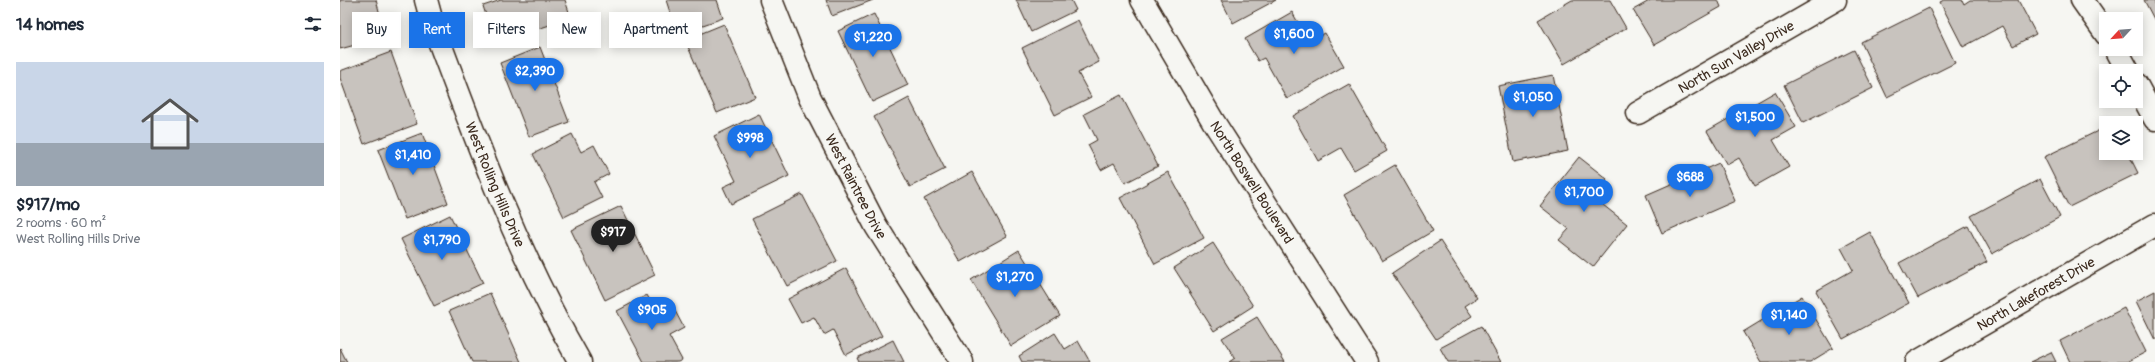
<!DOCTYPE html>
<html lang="en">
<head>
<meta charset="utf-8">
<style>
  body { margin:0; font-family:Pangolin,sans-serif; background:#f2f2f3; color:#1f2937; height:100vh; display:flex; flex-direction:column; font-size:15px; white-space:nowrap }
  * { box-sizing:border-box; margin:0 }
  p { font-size:13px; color:#747a83 }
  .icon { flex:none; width:22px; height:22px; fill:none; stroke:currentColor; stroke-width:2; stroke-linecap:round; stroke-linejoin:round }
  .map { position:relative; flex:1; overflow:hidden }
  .side { display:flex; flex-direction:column; background:#fff; width:340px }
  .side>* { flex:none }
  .banner { position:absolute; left:12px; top:12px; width:380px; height:36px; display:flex; gap:8px }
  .needle { width:26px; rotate:244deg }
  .fabs { position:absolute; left:1759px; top:12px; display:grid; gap:8px }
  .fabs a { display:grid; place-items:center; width:44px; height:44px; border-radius:0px; background:#fff; box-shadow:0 2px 10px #0003; font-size:20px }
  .price { position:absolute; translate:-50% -34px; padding:0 9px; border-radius:14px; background:#1a73e8; color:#fff; font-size:13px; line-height:26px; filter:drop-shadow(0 1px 2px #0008) }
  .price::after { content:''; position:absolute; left:50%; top:24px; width:12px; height:9px; margin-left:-6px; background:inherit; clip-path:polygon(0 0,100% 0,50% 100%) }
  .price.active { background:#222; color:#fff }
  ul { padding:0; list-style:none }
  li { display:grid; align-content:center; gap:8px; height:212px; padding:0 16px }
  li+li { border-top:1px solid #e0e1e3 }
  li span { display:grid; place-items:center; height:124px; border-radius:0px; color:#555 }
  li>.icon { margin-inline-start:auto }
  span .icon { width:72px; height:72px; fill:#fffc; stroke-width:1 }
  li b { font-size:17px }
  h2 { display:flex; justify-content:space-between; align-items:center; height:48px; padding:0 16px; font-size:17px }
  .tag { padding:0 14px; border-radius:0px; background:#fff; box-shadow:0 2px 10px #0003; font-size:14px; line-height:36px }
  .tag.active { background:#1a73e8; color:#fff }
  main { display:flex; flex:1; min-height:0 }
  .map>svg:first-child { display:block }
  .building { fill:#c8c3be; stroke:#3b2a1e }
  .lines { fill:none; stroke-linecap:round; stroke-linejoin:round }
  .minor-casing { stroke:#3b2a1e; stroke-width:25 }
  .minor { stroke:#f6f6f2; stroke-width:22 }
  .labels { text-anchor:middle; stroke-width:3.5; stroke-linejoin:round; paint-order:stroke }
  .street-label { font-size:14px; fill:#3b2a1e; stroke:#f6f6f2 }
</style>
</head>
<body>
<main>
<section class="side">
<h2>14 homes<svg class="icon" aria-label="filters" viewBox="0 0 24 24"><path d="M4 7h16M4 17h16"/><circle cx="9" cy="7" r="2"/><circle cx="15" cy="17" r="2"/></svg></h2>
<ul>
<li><span style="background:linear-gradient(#c9d6e8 65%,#9aa5b1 0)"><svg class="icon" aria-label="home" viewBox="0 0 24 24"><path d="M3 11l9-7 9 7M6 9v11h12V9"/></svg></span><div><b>$917/mo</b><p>2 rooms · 60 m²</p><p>West Rolling Hills Drive</p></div></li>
</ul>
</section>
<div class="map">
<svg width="1815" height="362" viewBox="0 0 1815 362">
  <rect width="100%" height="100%" fill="#f6f6f2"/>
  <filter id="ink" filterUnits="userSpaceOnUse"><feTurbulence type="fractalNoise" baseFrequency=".025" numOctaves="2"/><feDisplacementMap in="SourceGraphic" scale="8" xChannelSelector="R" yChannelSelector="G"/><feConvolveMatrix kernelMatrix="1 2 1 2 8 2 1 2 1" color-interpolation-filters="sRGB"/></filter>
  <g filter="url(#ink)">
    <!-- building -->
    <g class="building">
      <path d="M 0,0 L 36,0 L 46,37 L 0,49 Z"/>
      <path d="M 161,0 L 225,0 L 231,18 L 155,43 L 143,6 Z"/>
      <path d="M 326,0 L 377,0 L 383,18 L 337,34 Z"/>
      <path d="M 486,0 L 533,0 L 492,16 Z"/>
      <path d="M 676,0 L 731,0 L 736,10 L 691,32 Z"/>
      <path d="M 881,0 L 936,0 L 893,23 Z"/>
      <path d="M 1232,0 L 1270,0 L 1286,28 L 1224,64 L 1198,20 Z"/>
      <path d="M 1311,0 L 1378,0 L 1381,7 L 1314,45 L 1293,10 Z"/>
      <path d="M 1604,0 L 1622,0 L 1624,4 L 1630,0 L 1678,0 L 1696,34 L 1673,46 L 1662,26 L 1623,47 L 1600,2 Z"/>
      <path d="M 1804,0 L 1815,0 L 1815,21 Z"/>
      <path d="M 1589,8 L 1615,63 L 1547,97 L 1521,42 Z"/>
      <path d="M 952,12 L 969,42 L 985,33 L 1004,66 L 947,99 L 924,58 L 918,61 L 905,39 Z"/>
      <path d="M 534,14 L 568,85 L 532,102 L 498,31 Z"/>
      <path d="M 738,20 L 759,62 L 738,73 L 751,97 L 715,115 L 682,48 Z"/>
      <path d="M 384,24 L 415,97 L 377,113 L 345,40 Z"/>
      <path d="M 200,47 L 229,122 L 189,137 L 160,63 Z"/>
      <path d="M 1514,50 L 1533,88 L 1463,123 L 1444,85 Z"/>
      <path d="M 51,52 L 77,124 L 24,144 L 0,78 L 0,71 Z"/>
      <path d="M 1213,75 L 1228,151 L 1173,162 L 1158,86 Z"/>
      <path d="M 1009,84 L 1047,151 L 1014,170 L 1001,148 L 978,161 L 953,116 Z"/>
      <path d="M 1435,92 L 1456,127 L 1433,140 L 1449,167 L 1415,186 L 1399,158 L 1387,165 L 1367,131 Z"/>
      <path d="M 781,95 L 818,166 L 785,183 L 774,163 L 761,170 L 748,145 L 757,140 L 744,114 Z"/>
      <path d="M 569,98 L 605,169 L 570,187 L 534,117 Z"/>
      <path d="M 419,114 L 449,176 L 391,204 L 383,187 L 396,181 L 374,136 Z"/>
      <path d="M 1766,127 L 1766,153 L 1788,153 L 1798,173 L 1729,207 L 1704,157 Z"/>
      <path d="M 82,133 L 108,203 L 65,219 L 38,150 Z"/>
      <path d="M 232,134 L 241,152 L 254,145 L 269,174 L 254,182 L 262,198 L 224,217 L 193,154 Z"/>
      <path d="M 1239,157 L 1267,179 L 1253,197 L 1287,224 L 1253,267 L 1219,240 L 1229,229 L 1200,206 Z"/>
      <path d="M 1379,163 L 1395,201 L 1322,233 L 1306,195 Z"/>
      <path d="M 1055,165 L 1093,231 L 1042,261 L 1004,195 Z"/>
      <path d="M 632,172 L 667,236 L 620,262 L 584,199 Z"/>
      <path d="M 828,172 L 864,238 L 815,264 L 780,198 Z"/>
      <path d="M 1700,179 L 1720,217 L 1652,254 L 1631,216 Z"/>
      <path d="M 462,194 L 497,261 L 447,286 L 412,219 Z"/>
      <path d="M 281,206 L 315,275 L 265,300 L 231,230 Z"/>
      <path d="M 110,215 L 143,283 L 94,306 L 61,239 Z"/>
      <path d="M 1628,226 L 1647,262 L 1578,298 L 1559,263 Z"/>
      <path d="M 1530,232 L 1569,303 L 1503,339 L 1476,291 L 1513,270 L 1501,248 Z"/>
      <path d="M 1100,241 L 1137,298 L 1125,306 L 1132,316 L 1096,339 L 1052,273 Z"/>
      <path d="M 873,243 L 913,306 L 874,331 L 834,268 Z"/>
      <path d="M 679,250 L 720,316 L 671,346 L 631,280 Z"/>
      <path d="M 506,268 L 542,336 L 506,355 L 493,330 L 484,335 L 474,317 L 461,323 L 448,299 Z"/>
      <path d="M 1815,291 L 1815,340 L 1796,301 Z"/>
      <path d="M 150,293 L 181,362 L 132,362 L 109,311 Z"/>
      <path d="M 307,295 L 318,315 L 333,307 L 344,328 L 329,336 L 342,360 L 338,362 L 304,362 L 277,311 Z"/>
      <path d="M 1462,296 L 1493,348 L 1470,362 L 1421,362 L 1403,332 Z"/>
      <path d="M 1784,308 L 1806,352 L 1787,362 L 1730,362 L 1720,341 Z"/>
      <path d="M 917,317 L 945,362 L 889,362 L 895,358 L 882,338 Z"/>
      <path d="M 1141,326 L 1161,362 L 1108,362 L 1100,348 Z"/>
      <path d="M 715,333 L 725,349 L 738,341 L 750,362 L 682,362 L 679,356 Z"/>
      <path d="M 553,340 L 564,362 L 519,362 L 517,358 Z"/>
      <path d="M 0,348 L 7,362 L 0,362 Z"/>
      <path d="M 1711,352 L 1716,362 L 1690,362 Z"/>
    </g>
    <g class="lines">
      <defs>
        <g id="minor">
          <path id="s1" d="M 86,0 L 92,22 C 135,138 178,255 240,362"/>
          <path id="s2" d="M 431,0 L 470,98 L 536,226 L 622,362"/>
          <path id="s3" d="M 802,0 L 873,121 L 1027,362"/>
          <path d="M 1742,0 L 1766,34"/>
          <path d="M 1776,49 L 1788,71"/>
          <path d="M 1796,84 L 1815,119"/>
          <path id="s4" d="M 1298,113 L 1495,0"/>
          <path id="s5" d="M 1577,362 L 1815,225"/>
        </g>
      </defs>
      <!-- minor casing -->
      <use href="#minor" class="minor-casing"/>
      <!-- minor -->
      <use href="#minor" class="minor"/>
    </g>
  </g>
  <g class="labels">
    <!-- street labels -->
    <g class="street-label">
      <text dy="5" stroke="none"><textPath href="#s4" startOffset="113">North Sun Valley Drive</textPath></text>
      <text dy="5" stroke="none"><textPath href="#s3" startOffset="213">North Boswell Boulevard</textPath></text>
      <text dy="5" stroke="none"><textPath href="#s1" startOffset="197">West Rolling Hills Drive</textPath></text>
      <text dy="5" stroke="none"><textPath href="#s2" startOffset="205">West Raintree Drive</textPath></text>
      <text dy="5" stroke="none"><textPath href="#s5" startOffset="137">North Lakeforest Drive</textPath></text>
    </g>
  </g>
</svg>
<div class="fabs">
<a><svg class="needle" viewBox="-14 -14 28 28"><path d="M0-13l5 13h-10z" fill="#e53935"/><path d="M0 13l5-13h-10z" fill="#747a83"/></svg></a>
<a><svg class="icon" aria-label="locate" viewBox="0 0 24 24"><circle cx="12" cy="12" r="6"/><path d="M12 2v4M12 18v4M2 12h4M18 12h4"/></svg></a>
<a><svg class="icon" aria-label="layers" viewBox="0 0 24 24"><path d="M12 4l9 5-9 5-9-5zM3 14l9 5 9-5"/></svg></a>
</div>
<b class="price" style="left:954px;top:55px">$1,600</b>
<b class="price" style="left:533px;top:58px">$1,220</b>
<b class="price" style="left:195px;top:92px">$2,390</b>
<b class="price" style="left:1193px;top:118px">$1,050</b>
<b class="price" style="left:1415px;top:138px">$1,500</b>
<b class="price" style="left:410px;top:159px">$998</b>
<b class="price" style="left:73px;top:176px">$1,410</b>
<b class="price" style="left:1350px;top:198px">$688</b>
<b class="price" style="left:1244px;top:213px">$1,700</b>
<b class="price active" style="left:273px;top:253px">$917</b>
<b class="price" style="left:102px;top:261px">$1,790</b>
<b class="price" style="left:675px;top:298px">$1,270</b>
<b class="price" style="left:312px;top:331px">$905</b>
<b class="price" style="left:1449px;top:336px">$1,140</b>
<div class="banner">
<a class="tag">Buy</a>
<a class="tag active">Rent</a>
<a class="tag">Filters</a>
<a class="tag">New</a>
<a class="tag">Apartment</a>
</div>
</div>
</main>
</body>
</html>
